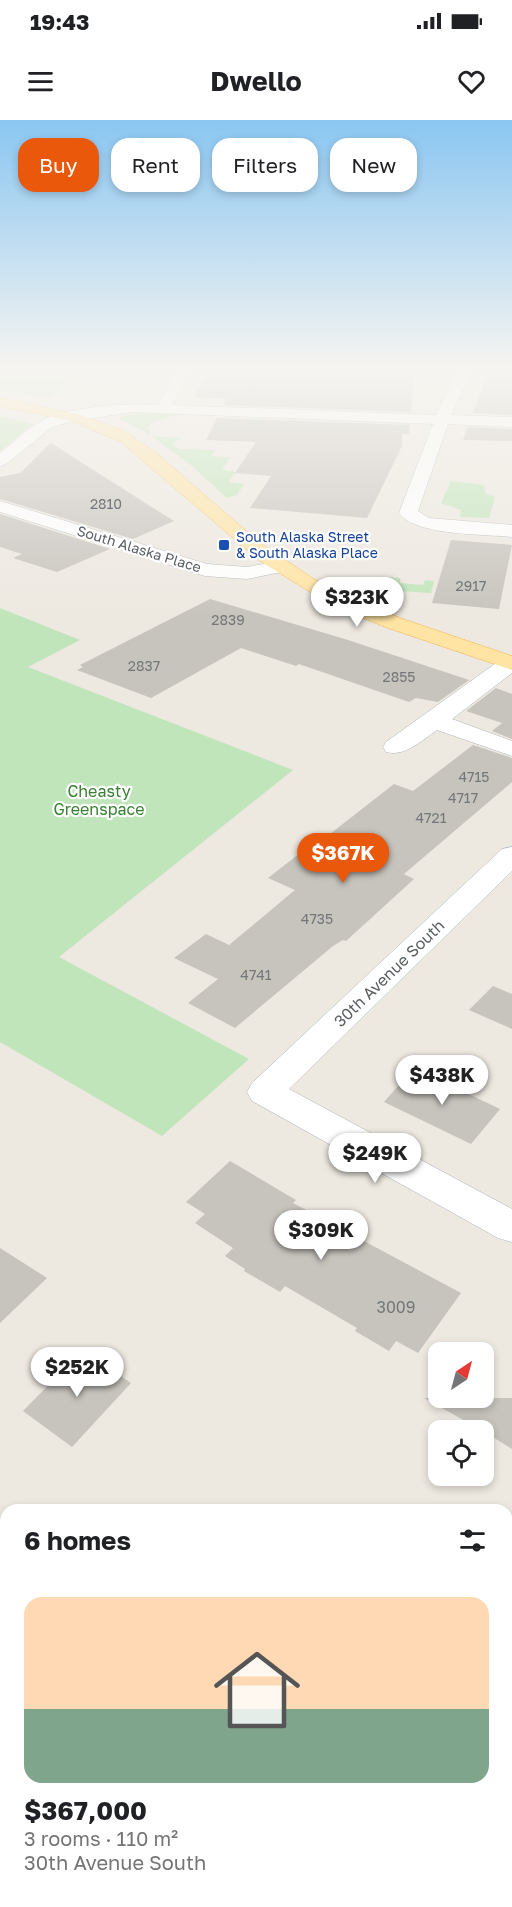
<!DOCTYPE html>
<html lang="en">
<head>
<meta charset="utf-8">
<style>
  body { margin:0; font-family:"Golos Text",sans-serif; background:#f6f6f6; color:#202124; height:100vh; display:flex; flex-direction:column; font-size:22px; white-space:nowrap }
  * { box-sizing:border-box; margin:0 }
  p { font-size:20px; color:#757577 }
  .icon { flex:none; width:33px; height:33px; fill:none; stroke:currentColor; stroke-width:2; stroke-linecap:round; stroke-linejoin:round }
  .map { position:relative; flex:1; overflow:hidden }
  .side { position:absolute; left:0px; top:1384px; width:513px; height:404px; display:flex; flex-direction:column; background:#fff; border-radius:18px 18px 0 0; box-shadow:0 3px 9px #0003 }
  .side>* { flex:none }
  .banner { position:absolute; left:18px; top:18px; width:477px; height:54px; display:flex; gap:12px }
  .needle { width:39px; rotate:36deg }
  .tools { position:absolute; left:428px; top:1222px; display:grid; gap:12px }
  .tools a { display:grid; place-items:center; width:66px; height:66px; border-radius:12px; background:#fff; box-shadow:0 3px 9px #0003; font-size:30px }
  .price { position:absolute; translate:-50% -51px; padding:0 14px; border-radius:21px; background:#fff; color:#222; font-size:20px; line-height:39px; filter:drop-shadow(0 2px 3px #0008) }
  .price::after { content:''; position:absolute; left:50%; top:36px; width:18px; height:14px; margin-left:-9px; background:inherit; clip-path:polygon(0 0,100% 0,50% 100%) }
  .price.active { background:#ea580c; color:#fff }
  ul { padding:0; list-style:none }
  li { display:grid; align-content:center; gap:12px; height:318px; padding:0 24px }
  li span { display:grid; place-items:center; height:186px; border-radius:18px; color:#555 }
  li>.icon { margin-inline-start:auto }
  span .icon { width:108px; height:108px; fill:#fffc; stroke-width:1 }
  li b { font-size:26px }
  h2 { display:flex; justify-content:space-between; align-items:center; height:72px; padding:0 24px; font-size:26px }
  .pill { padding:0 21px; border-radius:18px; background:#fff; box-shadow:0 3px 9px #0003; font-size:21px; line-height:54px }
  .pill.active { background:#ea580c; color:#fff }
  .status { display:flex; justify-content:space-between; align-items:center; height:42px; padding:0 30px; background:#fff; direction:ltr }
  .status svg { height:16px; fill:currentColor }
  header { display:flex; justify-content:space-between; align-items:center; height:78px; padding:0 24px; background:#fff; font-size:27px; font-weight:700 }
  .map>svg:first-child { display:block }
  .green { fill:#c1e5bb }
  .building { fill:#c7c3bd }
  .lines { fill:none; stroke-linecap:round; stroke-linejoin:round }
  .minor-casing { stroke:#b1b5b9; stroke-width:1 }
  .major-casing { stroke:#f5b151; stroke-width:1 }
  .minor { fill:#fff; fill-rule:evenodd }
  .major { fill:#ffe4a3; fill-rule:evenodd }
  .transit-dot { fill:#1a4fb4; stroke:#fff; stroke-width:2 }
  .labels { text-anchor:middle; stroke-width:4.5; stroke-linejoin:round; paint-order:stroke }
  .number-label { font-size:14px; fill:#747779 }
  .far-transit-label { font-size:14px; fill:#164399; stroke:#fff; text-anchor:start }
  .far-street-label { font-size:14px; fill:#595e62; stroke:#fff }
  .park-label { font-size:16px; fill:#388131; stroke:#fff }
  .street-label { font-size:16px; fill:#595e62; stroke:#fff }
  .near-number-label { font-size:16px; fill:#747779 }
</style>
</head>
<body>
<div class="status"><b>19:43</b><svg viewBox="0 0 49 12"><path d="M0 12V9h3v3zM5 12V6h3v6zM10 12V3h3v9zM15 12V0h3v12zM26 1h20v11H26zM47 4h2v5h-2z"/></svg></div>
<header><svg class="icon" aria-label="menu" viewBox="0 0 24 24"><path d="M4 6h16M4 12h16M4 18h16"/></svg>Dwello<svg class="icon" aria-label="heart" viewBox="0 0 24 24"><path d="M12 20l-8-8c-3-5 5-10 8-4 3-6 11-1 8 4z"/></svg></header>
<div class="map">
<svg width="512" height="1787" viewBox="0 0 512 1787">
  <rect width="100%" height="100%" fill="#ede8e0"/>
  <!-- green -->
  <g class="green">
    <path d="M 0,248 L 80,248 L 52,278 L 0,270 Z"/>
    <path d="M 138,293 L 179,294 L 156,301 L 147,307 L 151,313 L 149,314 L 118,298 Z"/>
    <path d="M 0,296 L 33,304 L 0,331 Z"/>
    <path d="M 151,316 L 183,318 L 176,320 L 173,326 L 181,329 L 215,330 L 212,336 L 230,337 L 222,350 L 236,352 L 228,362 L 244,364 L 237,375 L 227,378 L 191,345 Z"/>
    <path d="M 451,361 L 484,365 L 486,374 L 495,377 L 489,398 L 460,397 L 461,390 L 441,383 Z"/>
    <path d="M 387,457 L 400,458 L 400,463 L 423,465 L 425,460 L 434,461 L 431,473 L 384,470 Z"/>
    <path d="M 0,488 L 80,520 L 28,547 L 293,650 L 59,837 L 249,939 L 162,1016 L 0,922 Z"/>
  </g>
  <!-- building -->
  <g class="building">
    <path d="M 209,248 L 415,248 L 411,292 L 224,285 L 226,279 L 195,277 Z"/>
    <path d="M 491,248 L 512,248 L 512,295 L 473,293 Z"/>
    <path d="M 217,298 L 410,305 L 409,314 L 402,314 L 402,326 L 367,398 L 250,388 L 271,356 L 235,353 L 256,322 L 206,320 Z"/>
    <path d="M 468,307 L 512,309 L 512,321 L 463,320 Z"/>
    <path d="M 51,323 L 106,358 L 174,401 L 133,419 L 0,379 L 0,357 L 20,353 Z"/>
    <path d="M 0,394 L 110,429 L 57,452 L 13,438 L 22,434 L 0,427 Z"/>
    <path d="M 451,420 L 512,425 L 499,489 L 432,483 Z"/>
    <path d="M 210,479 L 348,520 L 469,560 L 438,582 L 416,578 L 409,582 L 299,544 L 296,546 L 241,528 L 151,578 L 77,550 L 83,547 L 80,545 Z"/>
    <path d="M 496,568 L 512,574 L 512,619 L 492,611 L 502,603 L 466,591 Z"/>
    <path d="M 473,625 L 512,638 L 512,662 L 404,754 L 414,759 L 346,821 L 343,820 L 333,826 L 235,908 L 188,883 L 218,859 L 174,838 L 206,814 L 229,825 L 295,770 L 268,758 L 317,720 L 321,721 L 394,664 L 413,671 Z"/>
    <path d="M 493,866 L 512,874 L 512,909 L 469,890 Z"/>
    <path d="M 414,948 L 460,970 L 500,989 L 471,1024 L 384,982 Z"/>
    <path d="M 230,1041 L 296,1080 L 293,1083 L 461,1173 L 418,1233 L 396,1221 L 389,1231 L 355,1211 L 357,1208 L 285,1166 L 280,1172 L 244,1151 L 245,1149 L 225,1136 L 233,1128 L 195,1103 L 205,1094 L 186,1082 Z"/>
    <path d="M 0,1128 L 47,1158 L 0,1203 Z"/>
    <path d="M 83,1230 L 131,1263 L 72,1327 L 23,1291 Z"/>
    <path d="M 424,1278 L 512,1278 L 512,1329 L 483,1311 Z"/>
  </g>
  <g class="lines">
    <defs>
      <g id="minor">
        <path d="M 178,248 L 192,248 L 172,285 L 436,295 L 459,248 L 473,248 L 451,295 L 512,297 L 512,307 L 448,304 L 418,391 L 429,398 L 512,405 L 512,417 C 485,414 415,416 399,393 L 433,304 L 133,292 L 73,301 L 52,307 L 6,344 L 0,346 L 0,333 C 13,323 27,309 41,301 C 69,286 127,283 158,285 Z"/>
        <path d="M 0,381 L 207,444 L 247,447 L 280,441 L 290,447 L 287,451 L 247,459 L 205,456 L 0,392 Z"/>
        <path d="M 512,537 L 512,553 L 452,599 L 512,621 L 512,636 L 437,610 C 421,621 405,637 386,632 L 383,627 L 386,622 L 503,538 Z"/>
        <path d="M 512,727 L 512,751 L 289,969 L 512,1089 L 512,1122 L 498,1118 L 252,981 L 247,972 L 252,963 L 502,729 Z"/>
      </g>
      <path id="major" d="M 0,278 L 81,295 L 124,311 L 154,331 L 260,423 L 314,459 L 400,498 L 512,536 L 512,550 L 385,507 L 328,483 L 260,441 L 121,322 L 71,301 L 0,286 Z"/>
    </defs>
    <!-- minor casing -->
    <use href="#minor" class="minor-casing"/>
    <!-- major casing -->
    <use href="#major" class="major-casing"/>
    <!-- minor -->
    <use href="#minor" class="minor"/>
    <!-- major -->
    <use href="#major" class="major"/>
  </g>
  <!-- sky -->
  <linearGradient id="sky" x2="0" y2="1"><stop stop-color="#8ac6f1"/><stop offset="0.5" stop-color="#f7f5f1"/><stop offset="1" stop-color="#f7f5f1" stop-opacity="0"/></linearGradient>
  <rect width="512" height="499" fill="url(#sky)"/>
  <!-- markers -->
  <rect class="transit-dot" x="218" y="419" width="12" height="12" rx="3"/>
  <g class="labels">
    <!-- number labels -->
    <g class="number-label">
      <text x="106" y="389">2810</text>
      <text x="471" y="471">2917</text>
      <text x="228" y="505">2839</text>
      <text x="144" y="551">2837</text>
      <text x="399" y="562">2855</text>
      <text x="474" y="662">4715</text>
      <text x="463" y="683">4717</text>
      <text x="431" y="703">4721</text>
      <text x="317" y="804">4735</text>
      <text x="256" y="860">4741</text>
    </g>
    <!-- far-transit labels -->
    <g class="far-transit-label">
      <text x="236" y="422">South Alaska Street<tspan x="236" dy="16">&amp; South Alaska Place</tspan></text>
    </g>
    <!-- far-street labels -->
    <g class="far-street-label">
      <text transform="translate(139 429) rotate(17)" y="5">South Alaska Place</text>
    </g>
    <!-- park labels -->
    <g class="park-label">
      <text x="99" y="677">Cheasty<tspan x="99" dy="18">Greenspace</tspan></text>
    </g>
    <!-- street labels -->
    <g class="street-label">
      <text transform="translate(389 853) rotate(-44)" y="6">30th Avenue South</text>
    </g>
    <!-- near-number labels -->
    <g class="near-number-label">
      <text x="396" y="1193">3009</text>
    </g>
  </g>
</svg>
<div class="tools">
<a><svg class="needle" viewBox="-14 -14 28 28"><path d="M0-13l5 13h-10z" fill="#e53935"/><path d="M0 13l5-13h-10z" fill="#757577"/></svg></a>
<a><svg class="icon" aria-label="locate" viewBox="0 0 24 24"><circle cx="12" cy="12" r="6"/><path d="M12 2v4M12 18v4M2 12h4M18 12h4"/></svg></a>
</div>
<b class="price" style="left:357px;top:508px">$323K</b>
<b class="price active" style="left:343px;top:764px">$367K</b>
<b class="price" style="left:442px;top:986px">$438K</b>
<b class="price" style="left:375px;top:1064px">$249K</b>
<b class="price" style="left:321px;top:1141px">$309K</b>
<b class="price" style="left:77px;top:1278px">$252K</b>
<div class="banner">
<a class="pill active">Buy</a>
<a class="pill">Rent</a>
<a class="pill">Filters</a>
<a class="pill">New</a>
</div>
<section class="side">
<h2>6 homes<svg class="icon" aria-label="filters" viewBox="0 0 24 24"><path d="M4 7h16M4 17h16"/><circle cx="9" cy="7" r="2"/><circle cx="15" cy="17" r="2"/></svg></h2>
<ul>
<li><span style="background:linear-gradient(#ffd9b3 60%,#7fa58c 0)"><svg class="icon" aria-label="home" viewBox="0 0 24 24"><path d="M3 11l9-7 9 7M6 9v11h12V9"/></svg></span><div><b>$367,000</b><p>3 rooms · 110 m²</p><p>30th Avenue South</p></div></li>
</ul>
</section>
</div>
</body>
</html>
